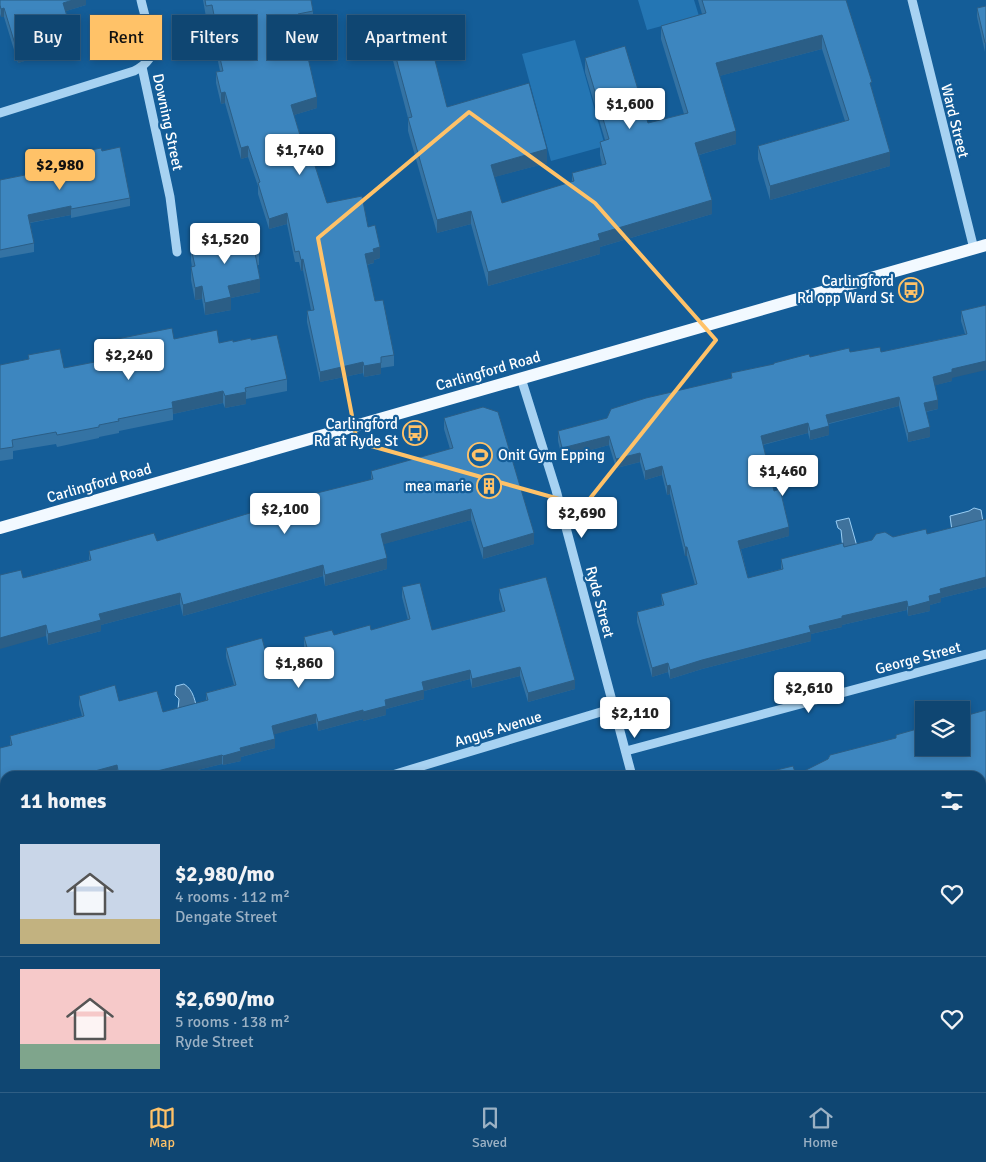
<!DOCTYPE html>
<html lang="en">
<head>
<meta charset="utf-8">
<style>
  body { margin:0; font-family:Signika,sans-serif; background:#184d77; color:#f1f3f6; height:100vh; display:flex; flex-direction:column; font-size:19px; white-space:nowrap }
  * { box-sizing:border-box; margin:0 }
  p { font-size:16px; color:#9bb1c4 }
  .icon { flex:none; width:28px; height:28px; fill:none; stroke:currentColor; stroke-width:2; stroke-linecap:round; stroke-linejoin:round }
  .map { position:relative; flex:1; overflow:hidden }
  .details { position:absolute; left:0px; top:771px; width:986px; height:321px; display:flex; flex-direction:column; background:#0f4672; border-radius:15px 15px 0 0; box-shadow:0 2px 8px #0003,0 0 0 1px #2f5e84 }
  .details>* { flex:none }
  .top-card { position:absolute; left:15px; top:15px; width:500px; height:45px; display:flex; gap:10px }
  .tools { position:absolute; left:915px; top:701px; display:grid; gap:10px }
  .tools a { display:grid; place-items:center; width:55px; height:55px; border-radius:0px; background:#0f4672; box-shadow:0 2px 8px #0003,0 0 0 1px #2f5e84; font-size:25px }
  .price { position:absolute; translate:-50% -42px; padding:0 11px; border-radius:5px; background:#fff; color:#222; font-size:16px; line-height:32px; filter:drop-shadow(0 1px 2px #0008) }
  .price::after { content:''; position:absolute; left:50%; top:30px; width:15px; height:11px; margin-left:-8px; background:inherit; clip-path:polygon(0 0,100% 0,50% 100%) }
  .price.current { background:#ffc268; color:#111 }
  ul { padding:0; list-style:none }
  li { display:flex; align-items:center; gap:15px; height:125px; padding:0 20px }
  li+li { border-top:1px solid #2f5e84 }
  li span { display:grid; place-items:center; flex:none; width:140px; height:100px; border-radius:0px; color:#555 }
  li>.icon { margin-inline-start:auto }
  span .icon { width:60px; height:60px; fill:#fffc; stroke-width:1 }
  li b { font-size:21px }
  h2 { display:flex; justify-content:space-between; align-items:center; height:60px; padding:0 20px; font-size:21px }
  .chip { padding:0 18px; border-radius:0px; background:#0f4672; box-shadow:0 2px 8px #0003,0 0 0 1px #2f5e84; font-size:18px; line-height:45px }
  .chip.current { background:#ffc268; color:#111 }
  .tabs { display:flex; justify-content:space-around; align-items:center; height:70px; border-top:1px solid #2f5e84; background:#0f4672; font-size:14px; color:#9bb1c4 }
  .tabs a { display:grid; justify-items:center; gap:2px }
  .tabs .current { color:#ffc268 }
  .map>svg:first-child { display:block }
  .green { fill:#2476b4 }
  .water { fill:#3f729c; stroke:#99cef5 }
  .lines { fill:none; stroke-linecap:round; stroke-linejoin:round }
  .minor { stroke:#a7d2f2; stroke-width:9 }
  .major { stroke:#f2f9ff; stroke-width:12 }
  .wall { fill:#3473a4 }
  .shaded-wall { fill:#2b5e86 }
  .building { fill:#3d86bf; stroke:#2b5e86 }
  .marked { fill:none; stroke:#ffc268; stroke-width:4; stroke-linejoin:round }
  .labels { text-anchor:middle; stroke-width:4.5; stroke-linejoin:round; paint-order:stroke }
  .street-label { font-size:15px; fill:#fff; stroke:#145d98 }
  .poi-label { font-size:15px; fill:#fff; stroke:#145d98; text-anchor:end }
</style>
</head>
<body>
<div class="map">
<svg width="986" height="1092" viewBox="0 0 986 1092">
  <rect width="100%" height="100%" fill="#145d98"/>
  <!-- green -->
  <g class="green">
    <path d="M 638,0 L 694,0 L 699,16 L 647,30 Z"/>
    <path d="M 575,40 L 605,146 L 551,161 L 522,54 Z"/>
  </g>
  <!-- water -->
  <g class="water">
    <path d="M 974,508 L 981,510 L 983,522 L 952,531 L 950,516 L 969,511 Z"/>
    <path d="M 849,518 L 858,550 L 843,549 L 841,530 L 838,528 L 836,521 Z"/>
    <path d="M 184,684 C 194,690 195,702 198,713 L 178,709 L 179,699 L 175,695 L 176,686 Z"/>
    <path d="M 482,1088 L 519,1088 L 495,1092 L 485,1092 Z"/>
  </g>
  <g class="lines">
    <!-- minor -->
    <g class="minor">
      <path d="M 912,0 L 974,249"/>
      <path d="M 142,67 L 170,197 L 177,252"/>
      <path d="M 0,113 L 134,71 C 140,68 145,65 149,59 C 155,47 144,14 141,0"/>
      <path d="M 521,378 L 556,490 L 632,776"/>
      <path d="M 626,751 L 986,654"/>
      <path d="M 389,776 L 614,708"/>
      <path d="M 0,892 L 5,891"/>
      <path d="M 981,1040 L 986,1039"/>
      <path d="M 713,1088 L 714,1092"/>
      <path d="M 767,1092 L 785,1088"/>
    </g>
    <!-- major -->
    <path class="major" d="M 0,528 L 986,245"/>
  </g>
  <!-- wall -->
  <g class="wall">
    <path d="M 0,0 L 86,0 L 86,5 L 66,11 L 70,35 L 56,39 L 57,51 L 18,63 L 4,17 L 1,17 L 0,14 Z"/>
    <path d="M 203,0 L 311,0 L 313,11 L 313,22 L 301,24 L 317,108 L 294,115 L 302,142 L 327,203 L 368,227 L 380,258 L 374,260 L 374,263 L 367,265 L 375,301 L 394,355 L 394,366 L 381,368 L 381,374 L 364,377 L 363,373 L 320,382 L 307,322 L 307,311 L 311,310 L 303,270 L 301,271 L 299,262 L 295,262 L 287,224 L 269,229 L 258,194 L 258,186 L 248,157 L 241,159 L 225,103 L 221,104 L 216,83 L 216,72 L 220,71 L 216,52 L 216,41 L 217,41 L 212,16 L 206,17 Z"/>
    <path d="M 698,0 L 846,0 L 872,90 L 890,166 L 770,200 L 758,159 L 758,146 L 845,121 L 822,49 L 719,76 L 736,144 L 699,155 L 712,214 L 600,247 L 600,254 L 488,286 L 471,224 L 437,233 L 408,131 L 408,118 L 391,53 L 391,39 L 447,107 L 547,163 L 494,177 L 502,203 L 572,182 L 572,173 L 602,165 L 600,155 L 600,142 L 605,140 L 585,72 L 585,58 L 648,123 L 684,114 L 661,39 L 661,26 L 702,14 Z"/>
    <path d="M 986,6 L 985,52 L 977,17 L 977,8 Z"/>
    <path d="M 102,151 L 130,198 L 130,206 L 71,218 L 71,215 L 30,223 L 34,243 L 34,252 L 0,258 L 0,180 L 29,174 L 29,170 L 43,168 L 43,162 L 82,155 L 82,152 Z"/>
    <path d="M 213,241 L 259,252 L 259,265 L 257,265 L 260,292 L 231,298 L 231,310 L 205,315 L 202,299 L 195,300 L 191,280 L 191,267 L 192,267 L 191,261 L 191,248 L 213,244 Z"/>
    <path d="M 986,305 L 952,378 L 952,381 L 935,385 L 938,409 L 926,412 L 930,437 L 908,442 L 899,406 L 829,424 L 829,435 L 810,440 L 808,433 L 763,445 L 774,491 L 789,536 L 741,549 L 748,578 L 781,569 L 781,559 L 844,547 L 893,537 L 927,534 L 986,519 L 986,587 L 941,598 L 941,602 L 930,605 L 930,611 L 908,616 L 907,610 L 842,625 L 842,627 L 811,634 L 811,641 L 702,669 L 670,679 L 668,672 L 652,677 L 637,622 L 637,612 L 662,605 L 661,594 L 695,585 L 687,556 L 685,556 L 670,494 L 667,495 L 662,475 L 645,480 L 640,462 L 616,468 L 609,445 L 562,458 L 558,441 L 558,431 L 607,418 L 731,378 L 731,373 L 810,357 L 850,352 L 881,352 L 965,334 L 961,321 L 961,311 Z"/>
    <path d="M 174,339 L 219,343 L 251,340 L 287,379 L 287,391 L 246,399 L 246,404 L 225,408 L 223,403 L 173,414 L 173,420 L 119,431 L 119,433 L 99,437 L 99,438 L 57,447 L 56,444 L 13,451 L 13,459 L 0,461 L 0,365 L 28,360 L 28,355 L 64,368 L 103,361 L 102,354 L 102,342 Z"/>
    <path d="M 444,418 L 534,544 L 483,559 L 471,520 L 383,544 L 387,569 L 325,586 L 323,576 L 183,616 L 180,604 L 101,625 L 101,631 L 48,645 L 46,636 L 23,578 L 89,560 L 89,551 L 157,541 L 371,480 L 371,471 L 450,449 L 444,429 Z"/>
    <path d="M 402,587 L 432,630 L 503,612 L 499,599 L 499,589 L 575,689 L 528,702 L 520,676 L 472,688 L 470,679 L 424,691 L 424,699 L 386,709 L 386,715 L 363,721 L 363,719 L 318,731 L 316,723 L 274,734 L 275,748 L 241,757 L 241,761 L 223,765 L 222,764 L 173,776 L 117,776 L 117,774 L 109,776 L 5,776 L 5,800 L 0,801 L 10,746 L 10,736 L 82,716 L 79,705 L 79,696 L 119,701 L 163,712 L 206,701 L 206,693 L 234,685 L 226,657 L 226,648 L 270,669 L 308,659 L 304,647 L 304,637 L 334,635 L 371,630 L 408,620 L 402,597 Z"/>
    <path d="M 427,1088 L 466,1088 L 467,1092 L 428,1092 Z"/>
  </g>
  <!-- shaded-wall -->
  <g class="shaded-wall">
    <path d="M 73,0 L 86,0 L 86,5 L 63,12 L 63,3 Z"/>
    <path d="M 4,8 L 4,17 L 1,17 L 1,9 Z"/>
    <path d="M 70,26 L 70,35 L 53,40 L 53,31 Z"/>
    <path d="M 822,35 L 822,49 L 716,77 L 716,63 Z"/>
    <path d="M 57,42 L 57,51 L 18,63 L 18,54 Z"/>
    <path d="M 225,92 L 225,103 L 221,104 L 221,93 Z"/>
    <path d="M 317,97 L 317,108 L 291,116 L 291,105 Z"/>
    <path d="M 736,131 L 736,144 L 695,156 L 695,143 Z"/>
    <path d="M 248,146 L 248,157 L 241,159 L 241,148 Z"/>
    <path d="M 547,149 L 547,163 L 491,178 L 491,165 Z"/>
    <path d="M 890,152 L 890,166 L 770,200 L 770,186 Z"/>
    <path d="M 712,200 L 712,214 L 600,247 L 600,254 L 488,286 L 488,272 L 598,234 Z"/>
    <path d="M 71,206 L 71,215 L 28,223 L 28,215 Z"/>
    <path d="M 471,211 L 471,224 L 437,233 L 437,220 Z"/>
    <path d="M 287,213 L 287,224 L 269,229 L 269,219 Z"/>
    <path d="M 380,247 L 380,258 L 374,260 L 374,263 L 365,265 L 365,254 L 373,249 Z"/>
    <path d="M 303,259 L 303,270 L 301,271 L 301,260 Z"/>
    <path d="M 260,279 L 260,292 L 231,298 L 231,310 L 205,315 L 205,303 L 228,286 Z"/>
    <path d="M 202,286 L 202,299 L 195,300 L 195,288 Z"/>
    <path d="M 986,361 L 986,370 L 952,378 L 952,381 L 933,386 L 933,377 L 952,369 Z"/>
    <path d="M 363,362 L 363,373 L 320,382 L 320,372 Z"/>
    <path d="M 381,363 L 381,374 L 364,377 L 364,366 Z"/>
    <path d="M 223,391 L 223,403 L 173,414 L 172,402 Z"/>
    <path d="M 246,392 L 246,404 L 225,408 L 225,396 Z"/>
    <path d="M 899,397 L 899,406 L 826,424 L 826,415 Z"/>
    <path d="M 938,400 L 938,409 L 924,412 L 924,403 Z"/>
    <path d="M 808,423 L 808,433 L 761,445 L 761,436 Z"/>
    <path d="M 829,426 L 829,435 L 810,440 L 810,431 Z"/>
    <path d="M 930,427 L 930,437 L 908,442 L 908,433 Z"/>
    <path d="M 609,436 L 609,445 L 562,458 L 562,448 Z"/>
    <path d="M 640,453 L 640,462 L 616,468 L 616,459 Z"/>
    <path d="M 662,466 L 662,475 L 645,480 L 645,471 Z"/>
    <path d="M 670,485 L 670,494 L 667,495 L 667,486 Z"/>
    <path d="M 471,509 L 471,520 L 381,545 L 381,534 Z"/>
    <path d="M 789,527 L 789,536 L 738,550 L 738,541 Z"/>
    <path d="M 534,533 L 534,544 L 483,559 L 483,548 Z"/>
    <rect x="685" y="547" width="2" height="9"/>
    <path d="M 387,558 L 387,569 L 325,586 L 325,575 Z"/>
    <path d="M 323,565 L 323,576 L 183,616 L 183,605 Z"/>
    <path d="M 986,577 L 986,587 L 941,598 L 941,602 L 930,605 L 930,611 L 908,616 L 908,607 L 940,589 Z"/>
    <path d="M 180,593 L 180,604 L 101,625 L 101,631 L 48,645 L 48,634 L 99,614 Z"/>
    <path d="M 907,601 L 907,610 L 842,625 L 842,627 L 811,634 L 811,641 L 702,669 L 670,679 L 670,670 L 809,626 L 842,616 Z"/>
    <path d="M 46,625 L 46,636 L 0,649 L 0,638 Z"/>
    <path d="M 668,663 L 668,672 L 652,677 L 652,668 Z"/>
    <path d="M 520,667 L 520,676 L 472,688 L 472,679 Z"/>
    <path d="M 470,670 L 470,679 L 424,691 L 424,699 L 386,709 L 386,715 L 363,721 L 363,712 L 422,682 Z"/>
    <path d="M 575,680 L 575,689 L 528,702 L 528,693 Z"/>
    <path d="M 363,710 L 363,719 L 318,731 L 318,722 Z"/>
    <path d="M 316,714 L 316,723 L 272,735 L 272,726 Z"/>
    <path d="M 275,739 L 275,748 L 241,757 L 241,761 L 223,765 L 223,756 L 240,748 Z"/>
    <path d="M 222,755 L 222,764 L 173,776 L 137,776 Z"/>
    <path d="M 117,765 L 117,774 L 109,776 L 80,776 L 80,775 Z"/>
    <path d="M 5,791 L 5,800 L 0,801 L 0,792 Z"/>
    <path d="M 986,801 L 986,809 L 981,811 L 981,802 Z"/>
    <path d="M 986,962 L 986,970 L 981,972 L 981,963 Z"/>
    <path d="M 5,1014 L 5,1025 L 0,1026 L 0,1016 Z"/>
  </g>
  <!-- building -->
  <g class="building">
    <path d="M 0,0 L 73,0 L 63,3 L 70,26 L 53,31 L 57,42 L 18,54 L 4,8 L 1,9 L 0,5 Z"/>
    <path d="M 205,0 L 311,0 L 313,11 L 298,14 L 317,97 L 291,105 L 302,142 L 307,141 L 327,203 L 362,196 L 368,227 L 375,225 L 380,247 L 373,249 L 374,252 L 365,254 L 375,301 L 383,300 L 394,355 L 381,357 L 381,363 L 364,366 L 363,362 L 320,372 L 307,311 L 314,310 L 303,259 L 301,260 L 299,251 L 295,252 L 287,213 L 269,219 L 258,183 L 260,182 L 248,146 L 241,148 L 225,92 L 221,93 L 216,72 L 223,71 L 216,41 L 219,40 L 212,5 L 206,6 Z"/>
    <path d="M 702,0 L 846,0 L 872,82 L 870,83 L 890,152 L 770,186 L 758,146 L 849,120 L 822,35 L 716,63 L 736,131 L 695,143 L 712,200 L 598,234 L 600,240 L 488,272 L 471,211 L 437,220 L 408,118 L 412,117 L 391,39 L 427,29 L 447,107 L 529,83 L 547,149 L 491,165 L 502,203 L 574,181 L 572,173 L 606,164 L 600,142 L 609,139 L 585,58 L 625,46 L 648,123 L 688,113 L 661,26 L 706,13 Z"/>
    <path d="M 986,6 L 986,43 L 985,43 L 977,8 Z"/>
    <path d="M 120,147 L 130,198 L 71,209 L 71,206 L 28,215 L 34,243 L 0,250 L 0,180 L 30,174 L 29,170 L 44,168 L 43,162 L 83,155 L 82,152 L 101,148 L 102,151 Z"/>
    <path d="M 254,232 L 259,252 L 255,253 L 260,279 L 228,286 L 231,297 L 205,303 L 202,286 L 195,288 L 191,267 L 195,266 L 191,248 L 214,244 L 213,241 Z"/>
    <path d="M 986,305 L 986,361 L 952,369 L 952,372 L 933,377 L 938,400 L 924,403 L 930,427 L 908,433 L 899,397 L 826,415 L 829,426 L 810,431 L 808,423 L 761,436 L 774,491 L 780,489 L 789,527 L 738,541 L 748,578 L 783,569 L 781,559 L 843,543 L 844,547 L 872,540 L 876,534 L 885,532 L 893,537 L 926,529 L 927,534 L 986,519 L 986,577 L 940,589 L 941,593 L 929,596 L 930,601 L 908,607 L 907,601 L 842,616 L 842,618 L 809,626 L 811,632 L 702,660 L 670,670 L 668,663 L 652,668 L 637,612 L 664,605 L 661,594 L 697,584 L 687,547 L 685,547 L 670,485 L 667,486 L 662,466 L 645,471 L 640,453 L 616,459 L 609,436 L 562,448 L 558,431 L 607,418 L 611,409 L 646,398 L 732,378 L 731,373 L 774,364 L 774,363 L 809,354 L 810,357 L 849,348 L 850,352 L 880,347 L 881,352 L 967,334 L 961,311 Z"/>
    <path d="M 172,328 L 174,339 L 217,330 L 219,343 L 233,340 L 233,342 L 251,338 L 251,340 L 277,335 L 287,379 L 245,388 L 246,392 L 225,396 L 223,391 L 172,402 L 173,408 L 118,419 L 119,421 L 99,425 L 99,427 L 57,435 L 56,432 L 12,440 L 13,447 L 0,449 L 0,365 L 29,359 L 28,355 L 60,349 L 64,368 L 105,360 L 102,342 Z"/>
    <path d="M 483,407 L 498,412 L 534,533 L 483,548 L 471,509 L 381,534 L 387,558 L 325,575 L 323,565 L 183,605 L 180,593 L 99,614 L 101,620 L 48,634 L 46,625 L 0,638 L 0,575 L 21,570 L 23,578 L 46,572 L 91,560 L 89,551 L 154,533 L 157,541 L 313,494 L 373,479 L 371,471 L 453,448 L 444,418 Z"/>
    <path d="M 546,577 L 575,680 L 528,693 L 520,667 L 472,679 L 470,670 L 422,682 L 424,690 L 385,700 L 386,706 L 363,712 L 363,710 L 318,722 L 316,714 L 272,726 L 275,739 L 240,748 L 241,751 L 223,756 L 222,755 L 137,776 L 119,776 L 117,765 L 80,775 L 81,776 L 5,776 L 5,791 L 0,792 L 0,748 L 12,745 L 10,736 L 84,716 L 79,696 L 115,685 L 119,701 L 157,691 L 163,712 L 208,700 L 206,693 L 236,685 L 226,648 L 262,638 L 270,669 L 310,658 L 304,637 L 332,630 L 334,635 L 370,625 L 371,630 L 410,619 L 402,587 L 420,583 L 432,630 L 505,611 L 499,589 Z"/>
    <path d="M 986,710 L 986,801 L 981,802 L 981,776 L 752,776 L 793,766 L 796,775 L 828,759 L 830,755 L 896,738 L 896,735 L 924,727 L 924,748 L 961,748 L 961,717 Z"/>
    <path d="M 545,770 L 547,776 L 524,776 Z"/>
    <path d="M 732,770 L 734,776 L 709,776 Z"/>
    <path d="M 986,884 L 986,962 L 981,963 L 981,886 Z"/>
    <path d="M 5,966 L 5,1014 L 0,1016 L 0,967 Z"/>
    <path d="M 46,1088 L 276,1088 L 278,1092 L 150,1092 L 150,1091 L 148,1092 L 29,1092 Z"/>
    <path d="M 430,1088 L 466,1088 L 467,1092 L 432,1092 Z"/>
    <path d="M 612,1088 L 651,1088 L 653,1092 L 596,1092 Z"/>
  </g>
  <!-- marked area -->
  <path class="marked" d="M 469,112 L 595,203 L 716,340 L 584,506 L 357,442 L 318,238 Z"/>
  <!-- icons -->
  <defs>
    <symbol id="bus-ring" viewBox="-11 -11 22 22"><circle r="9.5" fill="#145d98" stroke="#ffc268" stroke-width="1.5"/><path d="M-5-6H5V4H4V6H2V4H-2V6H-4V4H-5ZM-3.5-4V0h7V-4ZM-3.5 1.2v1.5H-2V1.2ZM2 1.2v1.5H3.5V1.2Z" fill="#ffc268"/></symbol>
    <symbol id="stadium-ring" viewBox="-11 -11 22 22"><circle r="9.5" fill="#145d98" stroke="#ffc268" stroke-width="1.5"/><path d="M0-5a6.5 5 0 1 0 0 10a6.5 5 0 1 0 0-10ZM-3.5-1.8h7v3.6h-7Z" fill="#ffc268"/></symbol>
    <symbol id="building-ring" viewBox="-11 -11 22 22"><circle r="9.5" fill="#145d98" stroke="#ffc268" stroke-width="1.5"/><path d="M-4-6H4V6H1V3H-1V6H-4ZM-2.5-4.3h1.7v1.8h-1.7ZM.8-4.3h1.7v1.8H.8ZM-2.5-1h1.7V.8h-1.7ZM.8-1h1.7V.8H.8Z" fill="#ffc268"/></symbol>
  </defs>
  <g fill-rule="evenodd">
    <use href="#bus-ring" x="897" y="276" width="28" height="28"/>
    <use href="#bus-ring" x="401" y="419" width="28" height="28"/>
    <use href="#stadium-ring" x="466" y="441" width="28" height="28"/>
    <use href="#building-ring" x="475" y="472" width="28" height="28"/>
  </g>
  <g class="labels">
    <!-- street labels -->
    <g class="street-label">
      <text transform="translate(955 121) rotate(76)" y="5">Ward Street</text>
      <text transform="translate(168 122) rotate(78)" y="5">Downing Street</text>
      <text transform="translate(488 371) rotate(-16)" y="5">Carlingford Road</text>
      <text transform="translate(99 483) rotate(-16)" y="5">Carlingford Road</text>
      <text transform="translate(600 602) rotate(75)" y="5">Ryde Street</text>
      <text transform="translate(918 658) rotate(-15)" y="5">George Street</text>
      <text transform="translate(498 729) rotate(-17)" y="5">Angus Avenue</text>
    </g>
    <!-- poi labels -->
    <g class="poi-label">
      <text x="894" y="286">Carlingford<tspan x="894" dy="17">Rd opp Ward St</tspan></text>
      <text x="398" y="429">Carlingford<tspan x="398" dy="17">Rd at Ryde St</tspan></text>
      <text x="498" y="460" text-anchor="start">Onit Gym Epping</text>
      <text x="472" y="491">mea marie</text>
    </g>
  </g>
</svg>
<div class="tools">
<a><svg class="icon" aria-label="layers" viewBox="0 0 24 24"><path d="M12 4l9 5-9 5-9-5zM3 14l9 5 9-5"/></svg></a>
</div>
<b class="price" style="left:630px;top:130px">$1,600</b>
<b class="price" style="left:300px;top:176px">$1,740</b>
<b class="price current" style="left:60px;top:191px">$2,980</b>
<b class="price" style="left:225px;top:265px">$1,520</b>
<b class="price" style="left:129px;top:381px">$2,240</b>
<b class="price" style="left:783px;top:497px">$1,460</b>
<b class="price" style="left:285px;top:535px">$2,100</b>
<b class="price" style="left:582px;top:539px">$2,690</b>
<b class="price" style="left:299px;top:689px">$1,860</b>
<b class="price" style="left:809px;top:714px">$2,610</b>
<b class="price" style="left:635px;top:739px">$2,110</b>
<div class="top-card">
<a class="chip">Buy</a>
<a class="chip current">Rent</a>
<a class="chip">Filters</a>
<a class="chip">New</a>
<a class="chip">Apartment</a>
</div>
<section class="details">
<h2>11 homes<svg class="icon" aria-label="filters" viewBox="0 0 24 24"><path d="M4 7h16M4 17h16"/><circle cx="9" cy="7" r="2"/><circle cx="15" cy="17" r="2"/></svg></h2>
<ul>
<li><span style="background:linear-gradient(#c9d6e8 75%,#c2b280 0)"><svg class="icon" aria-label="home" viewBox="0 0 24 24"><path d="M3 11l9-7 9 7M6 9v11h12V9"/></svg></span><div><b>$2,980/mo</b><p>4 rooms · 112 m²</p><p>Dengate Street</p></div><svg class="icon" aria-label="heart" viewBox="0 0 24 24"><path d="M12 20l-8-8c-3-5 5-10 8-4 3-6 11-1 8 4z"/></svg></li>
<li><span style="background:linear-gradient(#f6c9c9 75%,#7fa58c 0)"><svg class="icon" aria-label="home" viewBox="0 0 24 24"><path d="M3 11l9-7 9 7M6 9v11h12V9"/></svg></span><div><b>$2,690/mo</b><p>5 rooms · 138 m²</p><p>Ryde Street</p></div><svg class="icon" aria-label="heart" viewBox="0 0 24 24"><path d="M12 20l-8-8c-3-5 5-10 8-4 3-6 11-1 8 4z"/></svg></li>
</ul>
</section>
</div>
<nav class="tabs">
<a class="current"><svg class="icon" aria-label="map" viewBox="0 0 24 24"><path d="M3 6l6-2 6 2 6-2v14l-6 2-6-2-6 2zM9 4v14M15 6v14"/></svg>Map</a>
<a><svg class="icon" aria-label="saved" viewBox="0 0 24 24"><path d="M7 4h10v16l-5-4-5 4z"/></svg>Saved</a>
<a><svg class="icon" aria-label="home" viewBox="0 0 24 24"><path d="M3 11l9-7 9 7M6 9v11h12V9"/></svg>Home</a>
</nav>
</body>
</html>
